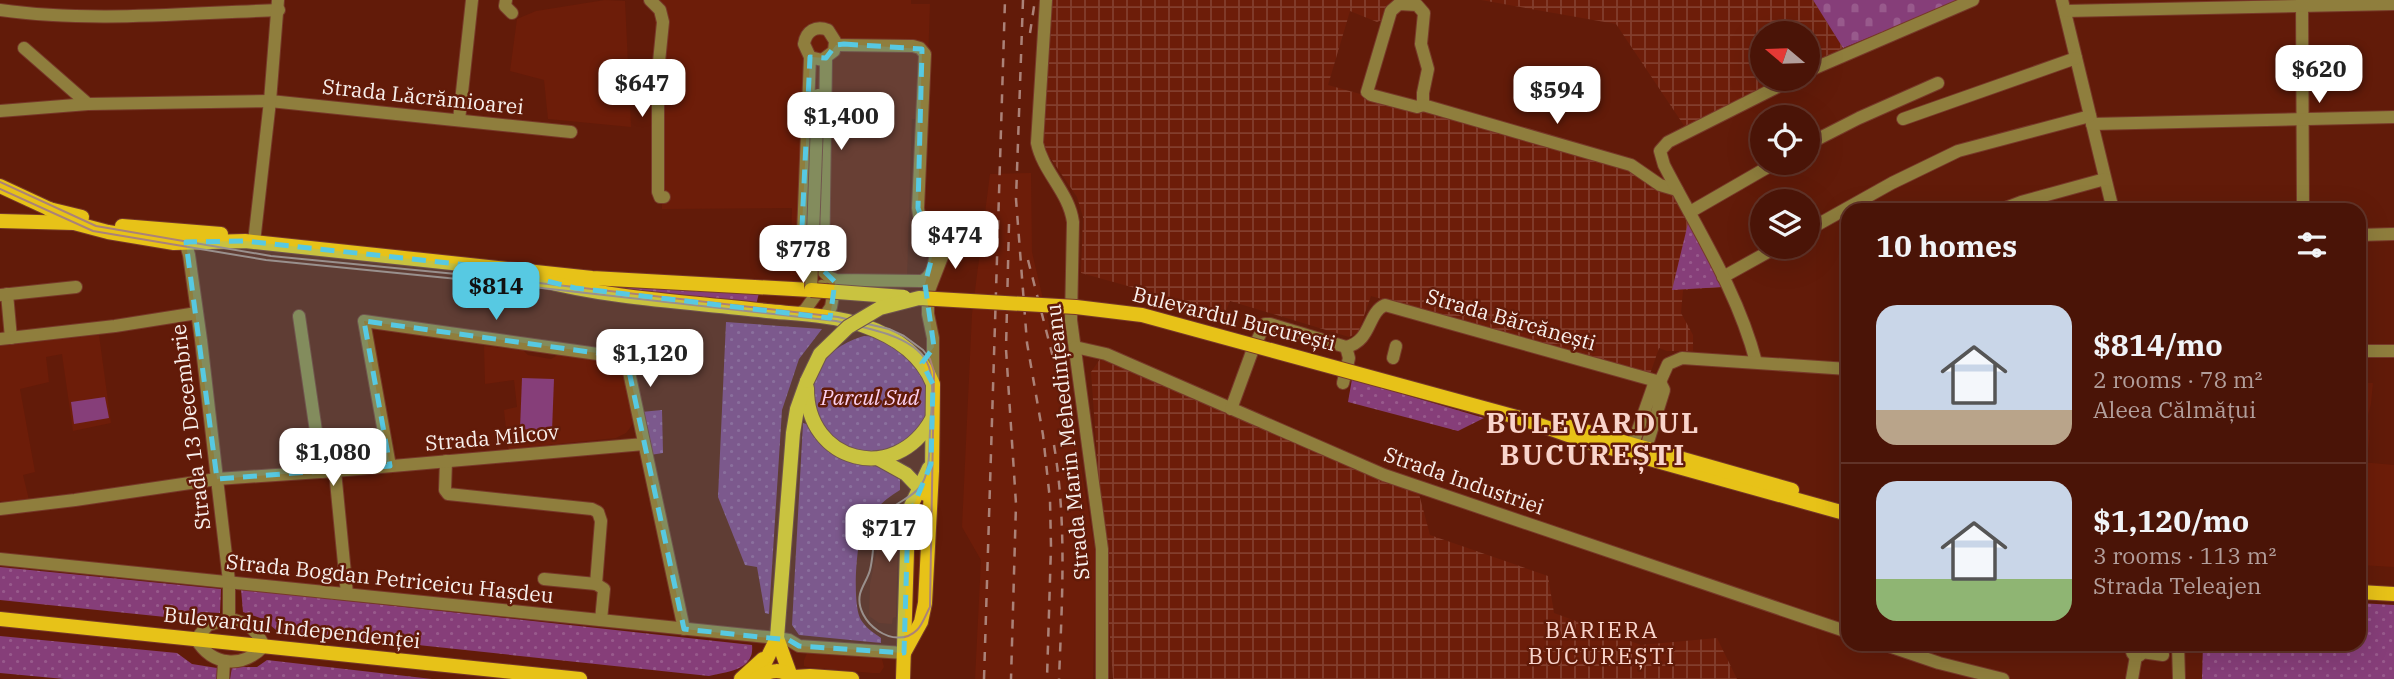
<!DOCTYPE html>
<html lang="en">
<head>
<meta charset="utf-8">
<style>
  body { margin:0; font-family:"IBM Plex Serif",serif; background:#511d11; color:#f1f3f6; height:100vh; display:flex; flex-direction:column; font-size:26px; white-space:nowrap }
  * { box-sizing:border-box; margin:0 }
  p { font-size:23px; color:#b29e9b }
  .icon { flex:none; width:38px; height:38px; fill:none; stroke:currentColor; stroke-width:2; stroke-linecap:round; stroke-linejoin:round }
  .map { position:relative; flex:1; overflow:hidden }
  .details { position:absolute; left:1841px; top:203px; width:525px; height:448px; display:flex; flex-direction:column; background:#4a1407; border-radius:21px; box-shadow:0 7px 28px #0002,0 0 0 2px #613328 }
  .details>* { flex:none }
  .needle { width:46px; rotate:289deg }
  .tools { position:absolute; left:1750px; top:21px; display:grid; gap:14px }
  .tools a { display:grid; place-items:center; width:70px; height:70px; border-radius:50%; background:#4a1407; box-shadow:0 7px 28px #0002,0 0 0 2px #613328; font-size:35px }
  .price { position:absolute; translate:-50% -60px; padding:0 16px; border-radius:14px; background:#fff; color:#222; font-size:23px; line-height:46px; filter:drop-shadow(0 2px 4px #0008) }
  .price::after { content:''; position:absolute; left:50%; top:42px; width:21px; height:16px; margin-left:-10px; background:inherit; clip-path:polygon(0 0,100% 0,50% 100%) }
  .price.current { background:#57c9e2; color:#111 }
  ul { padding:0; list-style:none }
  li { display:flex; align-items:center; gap:21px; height:175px; padding:0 35px }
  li+li { border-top:2px solid #613328 }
  li span { display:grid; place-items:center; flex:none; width:196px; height:140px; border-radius:21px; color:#555 }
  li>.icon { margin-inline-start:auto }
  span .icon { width:84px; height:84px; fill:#fffc; stroke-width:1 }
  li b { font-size:30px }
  h2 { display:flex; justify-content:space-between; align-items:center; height:84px; padding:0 35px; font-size:30px }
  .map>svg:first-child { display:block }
  .built { fill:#6d1d09 }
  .industrial { fill:url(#industrial-grid) }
  .grass { fill:url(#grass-dots) }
  .cemetery { fill:url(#cemetery-stones) }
  .pitch { fill:#863e79 }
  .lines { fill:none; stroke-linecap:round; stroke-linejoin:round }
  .minor-casing { stroke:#773929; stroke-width:14 }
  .major-casing { stroke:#773929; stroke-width:16 }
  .minor { stroke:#8f7e3d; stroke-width:12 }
  .major { stroke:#e7c218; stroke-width:14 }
  .tram { stroke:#ab8278; stroke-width:2 }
  .rail { stroke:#ab8278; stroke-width:2.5; stroke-dasharray:9 9; stroke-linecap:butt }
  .minor-bridge-casing { stroke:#773929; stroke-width:14; stroke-linecap:butt }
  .major-bridge-casing { stroke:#773929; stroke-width:16; stroke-linecap:butt }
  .minor-bridge { stroke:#8f7e3d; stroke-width:12 }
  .major-bridge { stroke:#e7c218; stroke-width:14 }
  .marked { fill:#57c9e2; fill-opacity:0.2; stroke:#57c9e2; stroke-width:5; stroke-dasharray:14 9; stroke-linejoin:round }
  .labels { text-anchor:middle; stroke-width:5; stroke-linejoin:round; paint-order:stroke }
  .street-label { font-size:21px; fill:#f8efec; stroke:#621b09 }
  .park-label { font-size:21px; font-style:italic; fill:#fdd1f2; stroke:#621b09 }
  .neighbourhood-label { font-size:23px; letter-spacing:2px; fill:#f9d4cb; stroke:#621b09 }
  .district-label { font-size:28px; font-weight:bold; letter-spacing:2px; fill:#f9d4cb; stroke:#621b09 }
</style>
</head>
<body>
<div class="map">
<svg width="2394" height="679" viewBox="0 0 2394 679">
  <defs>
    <pattern id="industrial-grid" width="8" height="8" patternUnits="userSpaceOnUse" patternTransform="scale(1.75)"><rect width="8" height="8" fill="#6d1d09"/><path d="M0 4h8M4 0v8" fill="none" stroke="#833e2d"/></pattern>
    <pattern id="grass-dots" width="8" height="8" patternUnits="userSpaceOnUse" patternTransform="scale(1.75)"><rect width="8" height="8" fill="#863e79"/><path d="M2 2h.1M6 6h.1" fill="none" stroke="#985a8c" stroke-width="1.8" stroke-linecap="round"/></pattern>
    <pattern id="cemetery-stones" width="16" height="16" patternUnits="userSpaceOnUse" patternTransform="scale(1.75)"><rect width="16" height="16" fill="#863e79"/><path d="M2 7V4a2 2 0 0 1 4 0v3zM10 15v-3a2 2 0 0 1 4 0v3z" fill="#985a8c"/></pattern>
  </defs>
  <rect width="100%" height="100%" fill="#621b09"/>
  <!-- built -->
  <g class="built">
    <path d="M 605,0 L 625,1 L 631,127 L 548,119 L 544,80 L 510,71 L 517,19 L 536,11 Z"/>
    <path d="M 647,0 L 911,0 L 911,4 L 930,4 L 926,119 L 912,119 L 907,279 L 790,275 L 792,208 L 662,209 L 655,17 Z"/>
    <path d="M 1031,173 L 1032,252 L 1077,444 L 1096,556 L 1093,679 L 975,679 L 981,560 L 962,527 L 972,314 L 990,174 Z"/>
    <path d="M 99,335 L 111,423 L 73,431 L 62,354 L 46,357 L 49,382 L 20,389 L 35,472 L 23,475 L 29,500 L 0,501 L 0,346 Z"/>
    <path d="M 484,346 L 523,350 L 528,355 L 551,359 L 561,353 L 622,363 L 634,419 L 633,424 L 626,433 L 616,438 L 508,449 L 504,410 L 517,407 L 514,380 L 485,384 Z"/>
    <path d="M 2359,383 L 2373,383 L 2371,404 L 2364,430 L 2370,430 L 2368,452 L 2362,452 L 2361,462 L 2394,465 L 2394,567 L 2359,565 Z"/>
    <path d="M 899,508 L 896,617 L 893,618 L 892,624 L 879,623 L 869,616 L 870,584 L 883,520 L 891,512 Z"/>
    <path d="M 807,653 L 882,659 L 884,667 L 880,673 L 872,673 L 807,667 L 804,666 L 804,660 Z"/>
  </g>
  <!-- industrial -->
  <g class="industrial">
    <path d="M 1048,0 L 1392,0 L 1387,18 L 1377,22 L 1350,11 L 1328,85 L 1633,170 L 1650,179 L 1648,186 L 1675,194 L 1722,287 L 1683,290 L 1681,313 L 1693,335 L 1693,351 L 1667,351 L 1659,348 L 1650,374 L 1371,296 L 1358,333 L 1349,337 L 1230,301 L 1225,313 L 1081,273 L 1083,217 L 1077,197 L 1043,147 Z"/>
    <path d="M 1481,0 L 1813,0 L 1843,48 L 1808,66 L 1808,33 L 1762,33 L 1762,79 L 1782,79 L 1685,127 L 1616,24 Z"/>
    <path d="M 1100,359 L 1419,494 L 1430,535 L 1548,576 L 1554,613 L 1641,645 L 1717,638 L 1737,679 L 1113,679 L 1091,372 Z"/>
  </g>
  <!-- grass -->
  <g class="grass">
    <path d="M 1689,219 L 1722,287 L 1672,290 Z"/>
    <path d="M 605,283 L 759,293 L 756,305 L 605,286 Z"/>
    <path d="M 726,322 L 822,329 L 799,359 L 782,410 L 769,614 L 765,613 L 757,567 L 745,565 L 718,497 Z"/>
    <path d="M 864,336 C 888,336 908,357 925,371 C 926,383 931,398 928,409 C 920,440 892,454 862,453 C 856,453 849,447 843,444 C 839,442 832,439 829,436 C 824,432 822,422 819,417 C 801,377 826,347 864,336 Z"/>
    <path d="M 1352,379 L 1484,418 L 1458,431 L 1348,402 Z"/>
    <path d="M 662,410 L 663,453 L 650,455 L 641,412 Z"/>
    <path d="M 803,423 L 810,425 L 871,463 L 894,470 L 900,479 L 900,490 C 884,500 871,511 863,528 C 856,544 852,605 861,620 C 866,628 874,633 881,638 L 881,643 L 799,635 L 792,625 Z"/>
    <path d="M 0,567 L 221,589 L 220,613 L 202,612 L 185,619 L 0,600 Z"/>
    <path d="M 241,589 L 752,645 C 755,670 727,672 709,676 L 276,630 L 263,619 L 243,612 Z"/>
    <path d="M 2359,603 L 2394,605 L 2394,679 L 2202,679 L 2203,644 L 2259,644 L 2260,651 L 2315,652 L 2318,644 L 2359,644 Z"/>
    <path d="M 0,636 L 177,653 L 192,664 L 217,668 L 217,679 L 64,679 L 0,673 Z"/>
    <path d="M 267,660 L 432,679 L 230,679 L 232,667 L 257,667 Z"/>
  </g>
  <!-- cemetery -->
  <path class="cemetery" d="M 1813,0 L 1962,0 L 1843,48 Z"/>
  <!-- pitch -->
  <g class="pitch">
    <path d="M 522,378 L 554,379 L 552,431 L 520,429 Z"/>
    <path d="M 105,397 L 109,418 L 74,424 L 71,402 Z"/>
  </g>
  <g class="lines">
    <defs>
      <g id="minor">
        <path d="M 506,0 L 505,6 L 512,13"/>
        <path d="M 650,0 L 660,10 L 663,22 L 658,72 L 658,192 L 660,197 L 664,197"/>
        <path d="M 1046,0 L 1037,143 C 1043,172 1069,192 1073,222 L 1071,320 L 1102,549 L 1102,679"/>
        <path d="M 2062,0 L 2113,210"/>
        <path d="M 2302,0 L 2303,210"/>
        <path d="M 1399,4 L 1417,5 L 1424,13 L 1421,44 L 1428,69 L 1423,93 L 1423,105 L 1417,107 L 1371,95 L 1367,92 L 1391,11 Z"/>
        <path d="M 0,10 C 91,23 187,13 279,10"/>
        <path d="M 2065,11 L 2394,4"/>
        <path d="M 836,45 L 913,46 L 920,48 L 925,54 L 918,208 L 919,215 L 930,230"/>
        <path d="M 24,48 L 88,104"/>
        <path d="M 810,57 L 822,60 L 834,51 L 835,41 L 828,30 C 816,25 806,31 804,44 L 810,57 L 802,260 L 807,266 L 820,267"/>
        <path d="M 826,58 L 823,271 L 829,277 L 836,280 L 921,281 C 935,277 936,256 936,242"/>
        <path d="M 1808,71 L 1973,0"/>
        <path d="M 1423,105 L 1631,165 L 1660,185 L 1677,190"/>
        <path d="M 0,111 L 88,104 L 270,101 L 571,132"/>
        <path d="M 1903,119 L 2076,58"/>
        <path d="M 459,120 L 472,0"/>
        <path d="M 2092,124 L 2394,117"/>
        <path d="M 1808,144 L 1859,118 L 1938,83"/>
        <path d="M 2000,210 L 2021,202 L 2105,179"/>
        <path d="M 1690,212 L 1775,163"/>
        <circle cx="941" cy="232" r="11"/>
        <path d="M 1808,230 L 1892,183 L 1958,151 L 2090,116"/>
        <path d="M 183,234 L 189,255 L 201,340 L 217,479 L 229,581 L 229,619"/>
        <path d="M 2359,235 L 2394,234"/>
        <path d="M 254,242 L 270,101 L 278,0"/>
        <path d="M 1723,277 L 1777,247"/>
        <path d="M 7,294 L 11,338"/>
        <path d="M 0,295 L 76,287"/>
        <path d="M 798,314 L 805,310 L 822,286"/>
        <path d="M 299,316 L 322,472"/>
        <path d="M 824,317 L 831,307 L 835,284"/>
        <path d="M 0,339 L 115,326 L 197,313"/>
        <path d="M 1075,347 L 1106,354 L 1384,475 L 1848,632"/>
        <path d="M 2359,351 L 2394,351"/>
        <path d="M 1393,358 L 1396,346"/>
        <path d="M 1756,362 C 1738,292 1697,229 1664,165 L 1660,151 L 1668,142 L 1793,79"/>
        <path d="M 1343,383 L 1349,358 L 1346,347"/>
        <path d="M 933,384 L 933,338 L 928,314 L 928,293 L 949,239"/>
        <path d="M 1231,409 L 1253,349 L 1265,324 L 1270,324 L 1346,347 C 1372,341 1367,313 1385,305 L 1660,382 L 1668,364 L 1682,358 L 1848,369"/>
        <path d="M 1633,444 L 1653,387 L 1660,382 L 1664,390 L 1646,448"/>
        <path d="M 446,461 L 445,490 L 448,494 L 592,509 L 598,512 L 601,521 L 596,584 L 604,589 L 601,620"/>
        <path d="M 390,466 L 364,321 L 626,358 L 684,629"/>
        <path d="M 335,471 L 347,594"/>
        <path d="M 0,509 L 75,500 L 217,479 L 335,471 L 644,444"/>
        <path d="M 0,559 L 777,638 L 789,640 L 799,646 L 904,653"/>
        <path d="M 544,579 L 596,584"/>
        <path d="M 229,619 C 247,622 256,629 264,646 C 242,669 212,666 196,639 L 208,625 Z"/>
        <path d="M 1883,644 L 1939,663 L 2003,679"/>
        <path d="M 2178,644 L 2179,679"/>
        <circle cx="2137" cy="651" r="5"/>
        <path d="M 2142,652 L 2163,655"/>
        <path d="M 223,679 L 224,662"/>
        <path d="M 2132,679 L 2136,656"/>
      </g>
      <g id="major">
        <path d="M 0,186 L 56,212"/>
        <path d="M 49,209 L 82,217"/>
        <path d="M 0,221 L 74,223 L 108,232 L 174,243 L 245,241 L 592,278 L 811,290"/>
        <path d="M 122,226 L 221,234"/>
        <path d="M 540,280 C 613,299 691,302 767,311 C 798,314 832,315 862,325 C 891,335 921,353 933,384 L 932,471 L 925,603 L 921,622 L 904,653"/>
        <path d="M 807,388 C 806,462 895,486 932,419"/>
        <path d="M 1520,418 L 1585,441 L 1848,514"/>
        <path d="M 1563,425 L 1792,490"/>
        <path d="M 879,459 L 906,474 L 925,494"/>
        <path d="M 2359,592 L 2394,594"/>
        <path d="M 0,619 L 580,679"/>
        <path d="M 777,638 L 790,674"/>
        <path d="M 758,677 L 777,638 L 793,433 L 797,409 L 807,381"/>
        <path d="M 794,677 L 810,676 L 852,679"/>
        <path d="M 741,679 L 763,659"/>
        <path d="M 756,679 C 769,669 783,668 795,679"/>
        <path d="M 903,679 L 908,519 L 911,506 L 929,468"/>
      </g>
    </defs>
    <!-- minor casing -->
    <use href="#minor" class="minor-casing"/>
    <!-- major casing -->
    <use href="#major" class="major-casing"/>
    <!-- minor -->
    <use href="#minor" class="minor"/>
    <!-- major -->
    <use href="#major" class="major"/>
    <!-- tram -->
    <path class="tram" d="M 0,182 L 96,226 L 271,256 L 487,277 L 838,317 L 889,329 L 904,336 L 923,350 L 930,359 L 934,372 L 930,607 C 926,614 923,624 917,630 C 895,652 854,622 860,594 C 862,586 868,578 870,570 C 875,551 871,528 885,514 C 894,503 910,499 919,488 C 931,474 929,448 930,431 C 931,411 935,386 929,367 C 918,335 864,328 836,321 L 488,282 L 266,260 L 93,231 L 0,189"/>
    <!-- rail -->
    <g class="rail">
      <path d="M 1023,0 L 1016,199 L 1027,343 L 1043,435 L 1050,500 L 1051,546 L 1047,679"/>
      <path d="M 1030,33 L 1035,0"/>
      <path d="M 1009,224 L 1006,349 L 1016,504 L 1011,679"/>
      <path d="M 1028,260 L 1062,392"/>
      <path d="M 1054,445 C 1067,523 1062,601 1059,679"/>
      <path d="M 984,679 L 1005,0"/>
    </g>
    <defs>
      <path id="minor-bridge" d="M 811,290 L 818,95"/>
      <g id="major-bridge">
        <path d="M 811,290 L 904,297"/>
        <path d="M 807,381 L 820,354 L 848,327 L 880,308 L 919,298 L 1076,307 L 1142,315 L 1520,418"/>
      </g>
    </defs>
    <!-- minor-bridge casing -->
    <use href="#minor-bridge" class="minor-bridge-casing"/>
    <!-- major-bridge casing -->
    <use href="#major-bridge" class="major-bridge-casing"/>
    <!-- minor-bridge -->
    <use href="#minor-bridge" class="minor-bridge"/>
    <!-- major-bridge -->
    <use href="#major-bridge" class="major-bridge"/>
  </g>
  <!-- marked area -->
  <path class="marked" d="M 844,44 L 922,49 L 918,208 L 929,239 L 936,242 L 925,284 L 934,347 L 922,363 L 933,384 L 931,464 L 908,519 L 904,653 L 799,646 L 789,640 L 684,629 L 626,357 L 364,321 L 390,466 L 217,479 L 186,242 L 245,241 L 495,268 L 575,288 L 830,318 L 835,282 L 823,270 L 823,242 L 807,236 L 802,227 L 810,57 L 826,58 L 836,45 Z"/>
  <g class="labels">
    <!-- street labels -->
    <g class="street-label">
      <text transform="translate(423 97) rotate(6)" y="7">Strada Lăcrămioarei</text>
      <text transform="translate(1234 319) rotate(14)" y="7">Bulevardul București</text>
      <text transform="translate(1511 320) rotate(16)" y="7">Strada Bărcănești</text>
      <text transform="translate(191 427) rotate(-97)" y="7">Strada 13 Decembrie</text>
      <text transform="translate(492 438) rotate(-5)" y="7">Strada Milcov</text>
      <text transform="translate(1068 442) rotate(-96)" y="7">Strada Marin Mehedințeanu</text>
      <text transform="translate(1464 481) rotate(19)" y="7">Strada Industriei</text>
      <text transform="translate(390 579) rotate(6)" y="7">Strada Bogdan Petriceicu Hașdeu</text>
      <text transform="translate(292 628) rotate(6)" y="7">Bulevardul Independenței</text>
    </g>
    <!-- park labels -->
    <g class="park-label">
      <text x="870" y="405">Parcul Sud</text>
    </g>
    <!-- neighbourhood labels -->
    <g class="neighbourhood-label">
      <text x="1602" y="638">BARIERA<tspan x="1602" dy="26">BUCUREȘTI</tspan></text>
    </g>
    <!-- district labels -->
    <g class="district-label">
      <text x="1593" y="433">BULEVARDUL<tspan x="1593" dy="32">BUCUREȘTI</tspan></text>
    </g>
  </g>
</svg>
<div class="tools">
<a><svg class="needle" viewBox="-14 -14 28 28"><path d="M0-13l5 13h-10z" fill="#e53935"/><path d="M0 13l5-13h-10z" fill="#b29e9b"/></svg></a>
<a><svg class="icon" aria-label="locate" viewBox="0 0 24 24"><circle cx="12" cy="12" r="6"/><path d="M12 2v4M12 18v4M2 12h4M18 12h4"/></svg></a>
<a><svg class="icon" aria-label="layers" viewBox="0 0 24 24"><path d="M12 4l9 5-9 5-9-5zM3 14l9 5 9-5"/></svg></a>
</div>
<b class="price" style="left:2319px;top:105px">$620</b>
<b class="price" style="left:642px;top:119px">$647</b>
<b class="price" style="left:1557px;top:126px">$594</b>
<b class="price" style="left:841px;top:152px">$1,400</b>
<b class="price" style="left:955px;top:271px">$474</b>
<b class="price" style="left:803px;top:285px">$778</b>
<b class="price current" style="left:496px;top:322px">$814</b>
<b class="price" style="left:650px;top:389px">$1,120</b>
<b class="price" style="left:333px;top:488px">$1,080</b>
<b class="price" style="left:889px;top:564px">$717</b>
<section class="details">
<h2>10 homes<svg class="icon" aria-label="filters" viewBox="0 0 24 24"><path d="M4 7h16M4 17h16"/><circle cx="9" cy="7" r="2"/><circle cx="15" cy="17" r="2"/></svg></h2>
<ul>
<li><span style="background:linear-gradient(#c9d6e8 75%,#b9a48a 0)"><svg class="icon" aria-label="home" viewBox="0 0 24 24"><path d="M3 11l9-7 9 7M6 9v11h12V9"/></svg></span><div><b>$814/mo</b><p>2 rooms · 78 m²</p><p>Aleea Călmățui</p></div></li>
<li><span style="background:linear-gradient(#c9d6e8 70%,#8fb573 0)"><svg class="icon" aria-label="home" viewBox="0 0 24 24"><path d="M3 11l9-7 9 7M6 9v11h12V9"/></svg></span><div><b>$1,120/mo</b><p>3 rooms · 113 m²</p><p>Strada Teleajen</p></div></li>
</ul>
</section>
</div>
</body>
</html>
